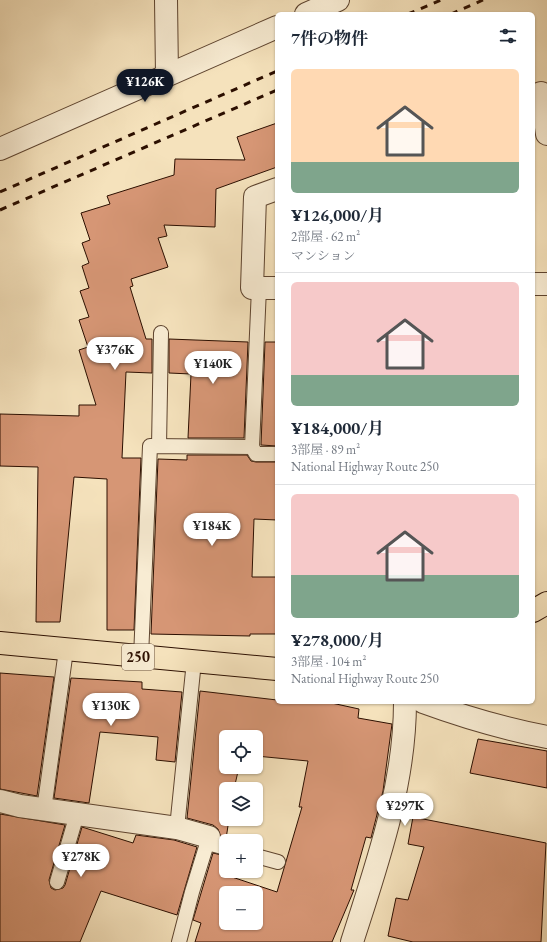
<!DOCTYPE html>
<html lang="ja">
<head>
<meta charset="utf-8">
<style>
  body { margin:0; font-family:"EB Garamond","Noto Serif JP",serif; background:#f2f2f3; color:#1f2937; height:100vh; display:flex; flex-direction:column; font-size:15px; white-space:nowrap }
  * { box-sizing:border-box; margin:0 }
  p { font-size:13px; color:#747a83 }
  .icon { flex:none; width:22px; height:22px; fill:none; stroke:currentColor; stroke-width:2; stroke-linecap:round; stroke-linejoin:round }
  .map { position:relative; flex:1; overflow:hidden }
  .side { position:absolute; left:275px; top:12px; width:260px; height:692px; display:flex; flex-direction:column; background:#fff; border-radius:6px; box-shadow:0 1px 3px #0004 }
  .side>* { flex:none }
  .fabs { position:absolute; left:219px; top:730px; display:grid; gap:8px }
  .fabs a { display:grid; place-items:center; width:44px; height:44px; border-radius:6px; background:#fff; box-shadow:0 1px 3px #0004; font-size:20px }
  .price { position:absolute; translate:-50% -34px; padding:0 9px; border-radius:14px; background:#fff; color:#222; font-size:13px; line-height:26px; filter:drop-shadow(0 1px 2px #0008) }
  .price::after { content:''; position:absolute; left:50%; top:24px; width:12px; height:9px; margin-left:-6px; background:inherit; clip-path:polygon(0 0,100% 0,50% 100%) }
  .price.selected { background:#111827; color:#fff }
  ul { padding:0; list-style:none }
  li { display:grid; align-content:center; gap:8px; height:212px; padding:0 16px }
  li+li { border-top:1px solid #e0e1e3 }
  li span { display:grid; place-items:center; height:124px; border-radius:6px; color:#555 }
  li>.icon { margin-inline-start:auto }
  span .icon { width:72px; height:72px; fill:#fffc; stroke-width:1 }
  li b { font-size:17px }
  h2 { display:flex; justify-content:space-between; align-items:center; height:48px; padding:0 16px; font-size:17px }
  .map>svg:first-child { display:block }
  .building { fill:#d69675; stroke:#2c0f00; fill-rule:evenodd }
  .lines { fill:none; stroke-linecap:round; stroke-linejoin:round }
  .service-casing { stroke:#5e442f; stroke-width:16 }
  .minor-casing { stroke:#5e442f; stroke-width:24 }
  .trunk-casing { stroke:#2c0f00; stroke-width:24 }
  .service { stroke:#f8ecd3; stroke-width:14 }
  .minor { stroke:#f8ecd3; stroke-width:22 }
  .trunk { stroke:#f5e2bc; stroke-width:22 }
  .rail { stroke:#2c0f00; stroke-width:3; stroke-dasharray:7 7; stroke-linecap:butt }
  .labels { text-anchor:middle; stroke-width:4; stroke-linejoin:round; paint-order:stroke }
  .shield { fill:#f8ecd3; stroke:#69513f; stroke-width:1 }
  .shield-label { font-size:15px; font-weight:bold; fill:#2c0f00 }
</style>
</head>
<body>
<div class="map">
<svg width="547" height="942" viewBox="0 0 547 942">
  <rect width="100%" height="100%" fill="#f5e2bc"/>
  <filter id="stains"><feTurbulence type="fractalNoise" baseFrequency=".005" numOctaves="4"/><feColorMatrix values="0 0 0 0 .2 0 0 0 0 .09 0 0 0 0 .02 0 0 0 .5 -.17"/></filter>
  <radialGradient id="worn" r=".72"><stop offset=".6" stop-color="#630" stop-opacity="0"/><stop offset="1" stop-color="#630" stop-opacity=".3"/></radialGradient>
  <!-- building -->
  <g class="building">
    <path d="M 277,123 L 277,167 L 216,189 L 215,227 L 164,225 L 167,236 L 158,238 L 168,267 L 131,279 L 133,286 L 130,287 L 146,339 L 152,339 L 152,373 L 126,372 L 122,458 L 141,458 L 134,630 L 107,630 L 107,479 L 74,477 L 60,622 L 36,622 L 38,467 L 0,466 L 0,414 L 79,416 L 79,405 L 96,405 L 79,350 L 88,347 L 79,320 L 89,317 L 80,291 L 89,288 L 82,266 L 89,263 L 82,243 L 90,240 L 81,213 L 110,204 L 107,196 L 174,175 L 175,159 L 245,160 L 237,137 Z"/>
    <path d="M 169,339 L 248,342 L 244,438 L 188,438 L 191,374 L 169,373 Z"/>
    <path d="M 265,342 L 277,342 L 277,446 L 261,445 Z"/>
    <path d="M 187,455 L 247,455 L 251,461 L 256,462 L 277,462 L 277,520 L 254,519 L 252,577 L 277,577 L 277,634 L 250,634 L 250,636 L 151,634 L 158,459 L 187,460 Z"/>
    <path d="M 0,673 L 54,677 L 37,796 L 0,789 Z"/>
    <path d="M 71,678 L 142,682 L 142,689 L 182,692 L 175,762 L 156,760 L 158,737 L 100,732 L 89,803 L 54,798 Z"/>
    <path d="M 200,691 L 277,700 L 277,702 L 327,702 L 359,709 L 358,718 L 392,724 L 383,791 L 371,838 L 366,837 L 351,890 L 354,890 L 332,942 L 195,942 L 201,923 L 193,920 L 213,853 L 226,856 L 226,875 L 277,892 L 302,807 L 299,807 L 308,761 L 256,756 L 256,737 L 226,737 L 226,767 L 239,767 L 234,789 L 226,789 L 226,819 L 229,819 L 226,839 L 221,838 L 218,829 L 213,825 L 187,818 ZM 226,893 L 256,893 L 256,923 L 226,923 Z"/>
    <path d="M 478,739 L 547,751 L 547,788 L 470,773 Z"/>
    <path d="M 0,814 L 65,825 L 49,880 L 51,888 L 55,890 L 63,888 L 65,885 L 82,827 L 133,843 L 136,835 L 174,840 L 197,847 L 177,915 L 101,891 L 80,942 L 0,942 Z"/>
    <path d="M 413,817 L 546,843 L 541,942 L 413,942 L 388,936 L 396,898 L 408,900 L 424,847 L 408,844 Z"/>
  </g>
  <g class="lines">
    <defs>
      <g id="service">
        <path d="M 159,446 L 161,333"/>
        <path d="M 252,447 L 259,288"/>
        <path d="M 141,657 L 150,446 L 252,447 L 256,454 L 277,454"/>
        <path d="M 44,810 L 66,650"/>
        <path d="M 177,828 L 194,661"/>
        <path d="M 207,843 L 226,848"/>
        <path d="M 256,856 L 278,862"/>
        <path d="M 57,882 L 77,814"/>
        <path d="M 179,942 L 192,892 L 209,837"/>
      </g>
      <g id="minor">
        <path d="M 166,0 L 167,75"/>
        <path d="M 306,14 L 338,0"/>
        <path d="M 533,96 L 541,93 L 547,134"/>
        <path d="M 0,149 L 277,27"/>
        <path d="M 277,189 L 255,197 L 252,288 L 277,288"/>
        <path d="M 533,284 L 547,284"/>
        <path d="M 423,702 C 464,717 505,729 547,737"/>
        <path d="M 0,801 L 20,806 L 177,828 L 209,837"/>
        <path d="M 352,942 C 377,864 405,785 405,702"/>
      </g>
      <g id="trunk">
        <path d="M 533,611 L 547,603"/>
        <path d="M 0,643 L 277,669"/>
      </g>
    </defs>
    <!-- service casing -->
    <use href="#service" class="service-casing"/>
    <!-- minor casing -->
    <use href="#minor" class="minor-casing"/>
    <!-- trunk casing -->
    <use href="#trunk" class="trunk-casing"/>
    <!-- service -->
    <use href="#service" class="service"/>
    <!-- minor -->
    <use href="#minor" class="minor"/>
    <!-- trunk -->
    <use href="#trunk" class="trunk"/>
    <!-- rail -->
    <g class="rail">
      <path d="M 408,14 L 441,0"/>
      <path d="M 451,14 L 483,0"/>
      <path d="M 0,192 L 277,71"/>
      <path d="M 0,210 L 277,90"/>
    </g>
  </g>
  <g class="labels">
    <!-- shield labels -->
    <rect class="shield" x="122" y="644" width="32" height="26" rx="3"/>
    <g class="shield-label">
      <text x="138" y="662">250</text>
    </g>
  </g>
  <rect width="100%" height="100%" filter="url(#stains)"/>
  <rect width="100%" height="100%" fill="url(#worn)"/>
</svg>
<div class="fabs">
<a><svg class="icon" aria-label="locate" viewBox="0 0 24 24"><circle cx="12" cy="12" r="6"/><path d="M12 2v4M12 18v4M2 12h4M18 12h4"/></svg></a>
<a><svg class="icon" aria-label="layers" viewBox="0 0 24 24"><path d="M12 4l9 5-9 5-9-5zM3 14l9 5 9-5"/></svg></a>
<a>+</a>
<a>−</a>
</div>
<b class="price selected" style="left:145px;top:103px">¥126K</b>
<b class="price" style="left:115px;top:371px">¥376K</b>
<b class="price" style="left:213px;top:385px">¥140K</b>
<b class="price" style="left:212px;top:547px">¥184K</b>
<b class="price" style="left:111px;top:727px">¥130K</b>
<b class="price" style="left:405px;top:827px">¥297K</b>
<b class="price" style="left:81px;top:878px">¥278K</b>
<section class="side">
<h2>7件の物件<svg class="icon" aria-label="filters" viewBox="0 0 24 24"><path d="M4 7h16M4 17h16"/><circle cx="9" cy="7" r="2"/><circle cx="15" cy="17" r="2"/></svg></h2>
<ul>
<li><span style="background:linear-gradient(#ffd9b3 75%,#7fa58c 0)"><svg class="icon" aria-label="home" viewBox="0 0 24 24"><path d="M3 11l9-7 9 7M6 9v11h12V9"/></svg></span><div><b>¥126,000/月</b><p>2部屋 · 62 m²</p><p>マンション</p></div></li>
<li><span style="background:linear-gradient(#f6c9c9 75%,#7fa58c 0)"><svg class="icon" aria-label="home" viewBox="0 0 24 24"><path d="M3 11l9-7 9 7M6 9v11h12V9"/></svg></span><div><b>¥184,000/月</b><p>3部屋 · 89 m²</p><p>National Highway Route 250</p></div></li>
<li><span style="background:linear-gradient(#f6c9c9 65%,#7fa58c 0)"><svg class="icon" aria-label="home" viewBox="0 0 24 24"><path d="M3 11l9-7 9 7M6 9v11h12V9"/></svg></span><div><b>¥278,000/月</b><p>3部屋 · 104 m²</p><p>National Highway Route 250</p></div></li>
</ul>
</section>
</div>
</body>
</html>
